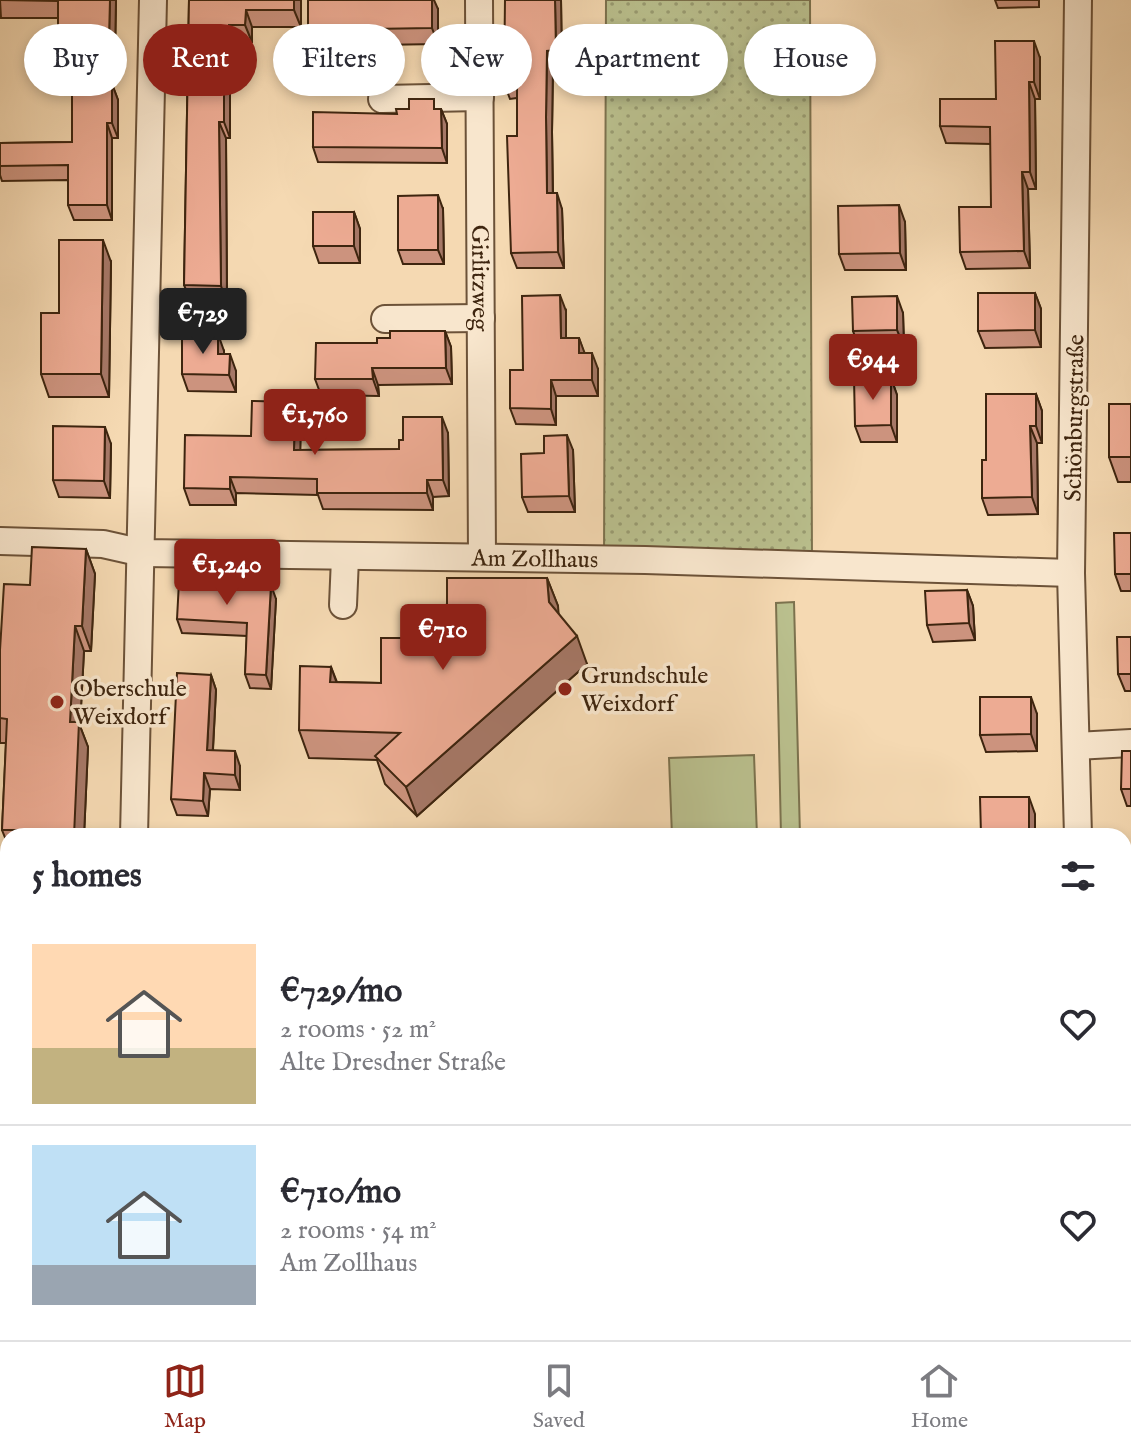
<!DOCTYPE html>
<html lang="en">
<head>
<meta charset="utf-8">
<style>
  body { margin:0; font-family:"IM FELL English",serif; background:#f7f7f7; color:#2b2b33; height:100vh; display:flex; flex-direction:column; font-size:30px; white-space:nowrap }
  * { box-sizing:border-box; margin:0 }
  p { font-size:26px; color:#7c7c81 }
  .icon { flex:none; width:44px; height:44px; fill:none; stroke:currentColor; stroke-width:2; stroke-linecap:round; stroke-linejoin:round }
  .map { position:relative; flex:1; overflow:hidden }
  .side { position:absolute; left:0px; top:828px; width:1132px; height:512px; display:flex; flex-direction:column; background:#fff; border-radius:24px 24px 0 0; box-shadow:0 4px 12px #0003 }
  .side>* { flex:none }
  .hud { position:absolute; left:24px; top:24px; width:1084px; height:72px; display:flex; gap:16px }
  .price { position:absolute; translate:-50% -68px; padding:0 18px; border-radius:8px; background:#8f2418; color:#fff; font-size:26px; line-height:52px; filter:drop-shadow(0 2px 4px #0008) }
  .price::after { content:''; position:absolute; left:50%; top:48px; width:24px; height:18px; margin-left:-12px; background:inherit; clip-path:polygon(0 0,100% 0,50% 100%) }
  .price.active { background:#222; color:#fff }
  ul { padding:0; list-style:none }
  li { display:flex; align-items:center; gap:24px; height:200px; padding:0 32px }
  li+li { border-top:2px solid #e1e1e2 }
  li span { display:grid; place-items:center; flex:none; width:224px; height:160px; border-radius:0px; color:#555 }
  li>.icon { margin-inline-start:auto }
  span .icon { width:96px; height:96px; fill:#fffc; stroke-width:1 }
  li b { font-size:34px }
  h2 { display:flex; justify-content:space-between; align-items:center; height:96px; padding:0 32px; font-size:34px }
  .tag { padding:0 28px; border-radius:36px; background:#fff; box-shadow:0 4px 12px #0003; font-size:28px; line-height:72px }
  .tag.active { background:#8f2418; color:#fff }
  .tab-bar { display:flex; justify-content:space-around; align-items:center; height:112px; border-top:2px solid #e1e1e2; background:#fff; font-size:22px; color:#7c7c81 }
  .tab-bar a { display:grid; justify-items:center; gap:4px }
  .tab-bar .active { color:#8f2418 }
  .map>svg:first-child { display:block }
  .grass { fill:url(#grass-dots); stroke:#7c724e; stroke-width:2 }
  .park { fill:#bac08e; stroke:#7c724e; stroke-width:2 }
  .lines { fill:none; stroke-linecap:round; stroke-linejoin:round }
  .minor-casing { stroke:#6c5238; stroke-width:30 }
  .minor { stroke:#f8e6cd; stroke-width:26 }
  .wall { fill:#cc937e; stroke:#3e250f; stroke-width:2 }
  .shaded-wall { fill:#a67867; stroke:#3e250f; stroke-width:2 }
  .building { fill:#edab93; stroke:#3e250f; stroke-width:2 }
  .poi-dot { fill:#8f2418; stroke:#f8e6cd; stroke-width:3 }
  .labels { text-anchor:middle; stroke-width:7; stroke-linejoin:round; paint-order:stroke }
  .street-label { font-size:24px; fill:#3e250f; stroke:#f8e6cd }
  .poi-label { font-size:24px; fill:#3e250f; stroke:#f8e6cd; text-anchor:start }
</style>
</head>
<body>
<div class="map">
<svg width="1131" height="1340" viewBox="0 0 1131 1340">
  <defs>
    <pattern id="grass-dots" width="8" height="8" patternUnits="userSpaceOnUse" patternTransform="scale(2)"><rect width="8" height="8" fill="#bac08e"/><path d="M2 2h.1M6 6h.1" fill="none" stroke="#999c72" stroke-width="1.8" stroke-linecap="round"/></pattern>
  </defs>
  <rect width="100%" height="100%" fill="#f5d9b2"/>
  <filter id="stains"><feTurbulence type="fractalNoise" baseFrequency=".0025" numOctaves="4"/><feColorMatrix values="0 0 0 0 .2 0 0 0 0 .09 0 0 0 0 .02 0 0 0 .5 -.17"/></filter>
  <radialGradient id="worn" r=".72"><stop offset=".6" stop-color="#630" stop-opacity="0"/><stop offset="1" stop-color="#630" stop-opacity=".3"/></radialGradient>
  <!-- grass -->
  <path class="grass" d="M 606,0 L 810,0 L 812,565 L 604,560 Z"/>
  <!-- park -->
  <g class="park">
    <path d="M 794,602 L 800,836 L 781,836 L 776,603 Z"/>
    <path d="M 754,755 L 757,836 L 672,836 L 669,758 Z"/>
  </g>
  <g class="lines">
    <defs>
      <g id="minor">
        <path id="s1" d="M 479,0 L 482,557"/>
        <path d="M 1078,0 L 1071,573 L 1078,836"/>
        <path d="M 382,99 L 480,97"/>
        <path d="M 385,319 L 481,318"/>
        <path id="s2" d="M 0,541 L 103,544 L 143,553 L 645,560 L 1071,573"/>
        <path d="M 343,605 L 345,558"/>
        <path d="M 1076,746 L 1131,743"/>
        <path d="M 134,836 L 153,0"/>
        <path d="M 1124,1278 L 1131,1278"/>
        <path d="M 1092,1332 L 1092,1340"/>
        <path d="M 99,1340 L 99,1332"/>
        <path d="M 395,1340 L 395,1332"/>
        <path d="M 683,1340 L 684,1332"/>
      </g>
    </defs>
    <!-- minor casing -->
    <use href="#minor" class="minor-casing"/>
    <!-- minor -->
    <use href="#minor" class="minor"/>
  </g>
  <!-- wall -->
  <g class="wall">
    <path d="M 0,0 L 116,0 L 115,55 L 64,56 L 58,39 L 58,18 L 1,18 Z"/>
    <path d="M 189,0 L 301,0 L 301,27 L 252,27 L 252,42 L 235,42 L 235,56 L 230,56 L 230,138 L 226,138 L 227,302 L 191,302 L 184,285 Z"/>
    <path d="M 561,0 L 562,66 L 553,66 L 552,132 L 553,193 L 562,209 L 564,268 L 517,268 L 511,253 L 517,136 L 517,98 L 510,99 L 504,83 Z"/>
    <path d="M 995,0 L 1039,0 L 1039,7 L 998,8 Z"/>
    <path d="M 438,9 L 438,44 L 314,46 L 308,30 Z"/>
    <path d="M 1040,58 L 1040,99 L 1035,99 L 1036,189 L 1028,189 L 1030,268 L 966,269 L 960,252 L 991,207 L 991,144 L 946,143 L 940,126 L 996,99 Z"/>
    <path d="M 112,84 L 118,100 L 118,138 L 112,138 L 112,220 L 74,220 L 68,205 L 68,180 L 2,181 L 0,175 L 0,143 L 72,142 Z"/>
    <path d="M 437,109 L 441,109 L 447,124 L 447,163 L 318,162 L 313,147 L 397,114 Z"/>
    <path d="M 443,209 L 444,264 L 403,264 L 398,250 Z"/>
    <path d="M 354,212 L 360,229 L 360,263 L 319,263 L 313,246 Z"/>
    <path d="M 905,222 L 906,270 L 845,270 L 839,254 Z"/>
    <path d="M 111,262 L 109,397 L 49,397 L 41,374 L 59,313 Z"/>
    <path d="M 1035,293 L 1041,309 L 1041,347 L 985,348 L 978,331 Z"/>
    <path d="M 566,311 L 566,338 L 579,338 L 584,353 L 598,369 L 598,396 L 556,396 L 556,425 L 516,424 L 510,408 L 523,370 Z"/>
    <path d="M 903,313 L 904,347 L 859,347 L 853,331 Z"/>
    <path d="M 445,331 L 451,347 L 452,384 L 378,385 L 379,396 L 321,395 L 315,379 L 377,343 L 390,338 Z"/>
    <path d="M 224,351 L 224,354 L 236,371 L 236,392 L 188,391 L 182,374 Z"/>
    <path d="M 891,378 L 897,395 L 897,442 L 861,442 L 855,426 Z"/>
    <path d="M 1036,394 L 1042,411 L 1042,443 L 1037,443 L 1038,514 L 988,515 L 982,498 L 986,460 Z"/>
    <path d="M 295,402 L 301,418 L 300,450 L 399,449 L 448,433 L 449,496 L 433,497 L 433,510 L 323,509 L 318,495 L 236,493 L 236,505 L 190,505 L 184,488 Z"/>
    <path d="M 1131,404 L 1131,482 L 1118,482 L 1109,457 Z"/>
    <path d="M 111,444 L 110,498 L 59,497 L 53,480 Z"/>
    <path d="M 573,450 L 575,512 L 528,512 L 522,497 L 544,453 Z"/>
    <path d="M 1131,533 L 1131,591 L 1121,591 L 1115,574 Z"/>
    <path d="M 86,549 L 95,574 L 91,651 L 84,651 L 80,726 L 88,747 L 84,836 L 8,836 L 8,845 L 2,830 L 6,743 L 0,743 L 0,650 L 30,585 Z"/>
    <path d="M 232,566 L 237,580 L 237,584 L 276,599 L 271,689 L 250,688 L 245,674 L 247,636 L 182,633 L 177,619 Z"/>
    <path d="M 547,578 L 558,606 L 558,614 L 587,664 L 417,816 L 385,784 L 377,760 L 309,758 L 299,730 L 331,667 L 337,682 L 381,683 L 411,638 Z"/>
    <path d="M 967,590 L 973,606 L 975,640 L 933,642 L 927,625 Z"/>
    <path d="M 1131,637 L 1131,691 L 1125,691 L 1118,674 Z"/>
    <path d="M 211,675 L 216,690 L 213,750 L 240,766 L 240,790 L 210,789 L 208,816 L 177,815 L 171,799 Z"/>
    <path d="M 1037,714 L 1037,751 L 986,752 L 980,735 Z"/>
    <path d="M 1131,751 L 1131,806 L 1127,806 L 1121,789 Z"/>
    <path d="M 0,871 L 8,872 L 8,961 L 0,961 Z"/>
    <path d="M 1124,942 L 1131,942 L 1131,1009 L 1128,1009 L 1124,997 Z"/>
  </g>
  <!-- shaded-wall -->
  <g class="shaded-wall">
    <path d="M 110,0 L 116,0 L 115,55 L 109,38 Z"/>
    <path d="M 294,0 L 301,0 L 301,27 L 294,10 Z"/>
    <path d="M 432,0 L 434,0 L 438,9 L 438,44 L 432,28 Z"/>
    <path d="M 555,0 L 561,0 L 562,66 L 556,50 Z"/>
    <path d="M 246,10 L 252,27 L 252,42 L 245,25 Z"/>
    <path d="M 229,25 L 235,42 L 235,56 L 229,40 Z"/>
    <path d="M 224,39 L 230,56 L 230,138 L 224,122 Z"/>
    <path d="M 1034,41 L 1040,58 L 1040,99 L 1034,82 Z"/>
    <path d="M 547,51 L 553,66 L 552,132 L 553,209 L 547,193 L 546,117 Z"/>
    <path d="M 1029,82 L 1035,99 L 1036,189 L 1030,172 Z"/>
    <path d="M 112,84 L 118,100 L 118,138 L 112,123 Z"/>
    <path d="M 441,109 L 447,124 L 447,163 L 442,148 Z"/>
    <path d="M 219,122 L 226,138 L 227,302 L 221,286 Z"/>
    <path d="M 107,123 L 112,138 L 112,220 L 107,205 Z"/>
    <path d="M 1022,172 L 1028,189 L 1030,268 L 1024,251 Z"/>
    <path d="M 557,193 L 562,209 L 564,268 L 558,252 Z"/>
    <path d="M 438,195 L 443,209 L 444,264 L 438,250 Z"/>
    <path d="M 899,205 L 905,222 L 906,270 L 900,253 Z"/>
    <path d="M 354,212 L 360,229 L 360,263 L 354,246 Z"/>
    <path d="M 103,240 L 111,262 L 109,397 L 101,374 Z"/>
    <path d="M 1035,293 L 1041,309 L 1041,347 L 1035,330 Z"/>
    <path d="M 560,295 L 566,311 L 566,354 L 561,338 Z"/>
    <path d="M 897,296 L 903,313 L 904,347 L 897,330 Z"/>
    <path d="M 445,331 L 451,347 L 452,384 L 446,368 Z"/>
    <path d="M 218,334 L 224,351 L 224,371 L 218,354 Z"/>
    <path d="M 579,338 L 585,354 L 579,353 Z"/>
    <path d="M 592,353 L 598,369 L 598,396 L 592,380 Z"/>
    <path d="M 230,354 L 236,371 L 236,392 L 229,375 Z"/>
    <path d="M 372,368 L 378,385 L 379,396 L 373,379 Z"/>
    <path d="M 891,378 L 897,395 L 897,442 L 891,425 Z"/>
    <path d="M 551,380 L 556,396 L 556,425 L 551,409 Z"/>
    <path d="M 1036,394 L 1042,411 L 1042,443 L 1036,426 Z"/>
    <path d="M 295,402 L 301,418 L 300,466 L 294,450 Z"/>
    <path d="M 442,417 L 448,433 L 449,496 L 443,480 Z"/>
    <path d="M 1030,426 L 1037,443 L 1038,514 L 1032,497 Z"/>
    <path d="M 105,427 L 111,444 L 110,498 L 104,481 Z"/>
    <path d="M 567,435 L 573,450 L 575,512 L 569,496 Z"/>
    <path d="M 230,477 L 236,493 L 236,505 L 230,489 Z"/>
    <path d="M 427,480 L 433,497 L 433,510 L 427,493 Z"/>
    <path d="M 86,549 L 95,574 L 91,651 L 82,626 Z"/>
    <path d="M 232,566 L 237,580 L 236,597 L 231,583 Z"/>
    <path d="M 547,578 L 558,606 L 560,631 L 549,602 Z"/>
    <path d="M 271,585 L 276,599 L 271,689 L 266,675 Z"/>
    <path d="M 967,590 L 973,606 L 975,640 L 969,623 Z"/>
    <path d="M 75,626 L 84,651 L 80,726 L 88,747 L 84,836 L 74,836 L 70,722 Z"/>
    <path d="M 577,636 L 587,664 L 417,816 L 406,787 Z"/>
    <path d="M 331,667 L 341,695 L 330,682 Z"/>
    <path d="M 211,675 L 216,690 L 212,765 L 207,750 Z"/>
    <path d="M 1031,697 L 1037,714 L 1037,751 L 1031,734 Z"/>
    <path d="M 235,751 L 240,766 L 240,790 L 235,775 Z"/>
    <path d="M 204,773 L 210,789 L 208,816 L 203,801 Z"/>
    <path d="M 1029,797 L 1035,814 L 1035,836 L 1029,836 Z"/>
    <path d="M 50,1332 L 57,1332 L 57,1340 L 49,1340 Z"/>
  </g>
  <!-- building -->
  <g class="building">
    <path d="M 0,0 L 110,0 L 109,38 L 58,39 L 58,1 Z"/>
    <path d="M 189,0 L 294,0 L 294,10 L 246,10 L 245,25 L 229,25 L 229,40 L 224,39 L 224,122 L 219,122 L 221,286 L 184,285 Z"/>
    <path d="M 308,0 L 432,0 L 432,28 L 308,30 Z"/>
    <path d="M 505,0 L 555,0 L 556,50 L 547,51 L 546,117 L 547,193 L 557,193 L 558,252 L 511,253 L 507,136 L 517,136 L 517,83 L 504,83 Z"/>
    <path d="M 995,41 L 1034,41 L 1034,82 L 1029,82 L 1030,172 L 1022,172 L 1024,251 L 960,252 L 959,207 L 991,207 L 990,127 L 940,126 L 940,99 L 996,99 Z"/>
    <path d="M 72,84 L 112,84 L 112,123 L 107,123 L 107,205 L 68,205 L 68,165 L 0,166 L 0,143 L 72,142 Z"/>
    <path d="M 409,99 L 434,99 L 434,109 L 441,109 L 442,148 L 313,147 L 313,112 L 397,114 L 396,109 L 409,109 Z"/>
    <path d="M 438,195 L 438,250 L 398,250 L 398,196 Z"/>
    <path d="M 899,205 L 900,253 L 839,254 L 838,206 Z"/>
    <rect x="313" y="212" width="41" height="34"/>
    <path d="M 59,240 L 103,240 L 101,374 L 41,374 L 41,313 L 59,313 Z"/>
    <path d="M 978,293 L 1035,293 L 1035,330 L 978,331 Z"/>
    <path d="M 560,295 L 561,338 L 579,338 L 579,353 L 592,353 L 592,380 L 551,380 L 551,409 L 510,408 L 510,370 L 523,370 L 522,296 Z"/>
    <path d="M 897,296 L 897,330 L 853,331 L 852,297 Z"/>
    <path d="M 390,331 L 445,331 L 446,368 L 372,368 L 373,379 L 315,379 L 316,343 L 377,343 L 377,338 L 390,338 Z"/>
    <path d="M 182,334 L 218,334 L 218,354 L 230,354 L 229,375 L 182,374 Z"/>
    <path d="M 854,378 L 891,378 L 891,425 L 855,426 Z"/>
    <path d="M 986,394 L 1036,394 L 1036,426 L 1030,426 L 1032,497 L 982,498 L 982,460 L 986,460 Z"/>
    <path d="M 252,401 L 295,402 L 294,450 L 399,449 L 399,440 L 403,440 L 403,417 L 442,417 L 443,480 L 427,480 L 427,493 L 317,493 L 317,479 L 230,477 L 230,489 L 184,488 L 185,435 L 251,436 Z"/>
    <rect x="1109" y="404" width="22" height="53"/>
    <path d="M 53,426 L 105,427 L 104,481 L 53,480 Z"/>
    <path d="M 567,435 L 569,496 L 522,497 L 521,454 L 544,453 L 544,436 Z"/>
    <path d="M 1114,533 L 1131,533 L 1131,574 L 1115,574 Z"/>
    <path d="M 32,547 L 86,549 L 82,626 L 75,626 L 70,722 L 79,722 L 74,836 L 21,836 L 21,830 L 2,830 L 7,719 L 0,718 L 0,650 L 4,584 L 30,585 Z"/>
    <path d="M 180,563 L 232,566 L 231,583 L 271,585 L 266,675 L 245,674 L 247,623 L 177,619 Z"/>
    <path d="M 447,578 L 547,578 L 549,602 L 577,636 L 406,787 L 375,756 L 400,733 L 299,730 L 300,666 L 331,667 L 330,682 L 381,683 L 381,638 L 411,638 L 447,604 Z"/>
    <path d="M 967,590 L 969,623 L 927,625 L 925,591 Z"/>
    <path d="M 1117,637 L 1131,637 L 1131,674 L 1118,674 Z"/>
    <path d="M 177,673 L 211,675 L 207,750 L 235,751 L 235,775 L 204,773 L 203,801 L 171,799 Z"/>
    <path d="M 980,697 L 1031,697 L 1031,734 L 980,735 Z"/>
    <path d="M 1122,751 L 1131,751 L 1131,789 L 1121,789 Z"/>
    <path d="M 980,797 L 1029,797 L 1029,836 L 1009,836 L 1008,835 L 981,835 Z"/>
    <path d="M 0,871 L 8,872 L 8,937 L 0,937 Z"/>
    <rect x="1124" y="942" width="7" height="50"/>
    <path d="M 1127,1149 L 1131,1149 L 1131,1233 L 1129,1233 Z"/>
    <path d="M 19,1332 L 50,1332 L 49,1340 L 10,1340 L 11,1334 L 19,1335 Z"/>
    <path d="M 277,1332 L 342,1332 L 341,1340 L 276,1340 Z"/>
    <path d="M 435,1338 L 493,1340 L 435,1340 Z"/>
    <path d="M 1050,1338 L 1050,1340 L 1020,1340 L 1020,1339 Z"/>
    <rect x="724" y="1339" width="66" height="1"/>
  </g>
  <!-- markers -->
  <g class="poi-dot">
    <circle cx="565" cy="689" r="8"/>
    <circle cx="57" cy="702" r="8"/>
  </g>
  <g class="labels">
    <!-- street labels -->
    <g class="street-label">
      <text dy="8" stroke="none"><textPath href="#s1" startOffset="278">Girlitzweg</textPath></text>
      <text transform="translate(1074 418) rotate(-89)" y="8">Schönburgstraße</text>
      <text dy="8" stroke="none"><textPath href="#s2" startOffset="536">Am Zollhaus</textPath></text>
    </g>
    <!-- poi labels -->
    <g class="poi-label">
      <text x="581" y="683">Grundschule<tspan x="581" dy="28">Weixdorf</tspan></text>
      <text x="73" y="696">Oberschule<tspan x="73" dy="28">Weixdorf</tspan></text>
    </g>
  </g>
  <rect width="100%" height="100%" filter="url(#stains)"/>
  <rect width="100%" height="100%" fill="url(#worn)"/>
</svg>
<b class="price active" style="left:203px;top:356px">€729</b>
<b class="price" style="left:873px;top:402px">€944</b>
<b class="price" style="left:315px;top:457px">€1,760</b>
<b class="price" style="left:227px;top:607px">€1,240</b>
<b class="price" style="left:443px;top:672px">€710</b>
<div class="hud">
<a class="tag">Buy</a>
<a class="tag active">Rent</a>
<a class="tag">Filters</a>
<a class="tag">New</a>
<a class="tag">Apartment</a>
<a class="tag">House</a>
</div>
<section class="side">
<h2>5 homes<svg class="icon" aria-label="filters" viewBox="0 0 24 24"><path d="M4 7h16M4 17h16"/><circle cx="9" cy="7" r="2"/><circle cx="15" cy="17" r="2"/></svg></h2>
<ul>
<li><span style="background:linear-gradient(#ffd9b3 65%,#c2b280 0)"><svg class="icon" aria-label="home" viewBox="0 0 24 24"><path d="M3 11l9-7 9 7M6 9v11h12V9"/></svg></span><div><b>€729/mo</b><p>2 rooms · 52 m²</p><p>Alte Dresdner Straße</p></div><svg class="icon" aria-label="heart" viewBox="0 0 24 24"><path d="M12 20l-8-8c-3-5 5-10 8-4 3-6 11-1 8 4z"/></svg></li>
<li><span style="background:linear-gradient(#bfe0f5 75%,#9aa5b1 0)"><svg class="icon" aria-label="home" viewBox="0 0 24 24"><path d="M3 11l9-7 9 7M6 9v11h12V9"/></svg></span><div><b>€710/mo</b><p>2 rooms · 54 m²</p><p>Am Zollhaus</p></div><svg class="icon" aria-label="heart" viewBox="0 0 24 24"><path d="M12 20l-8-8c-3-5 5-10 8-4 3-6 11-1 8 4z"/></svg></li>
</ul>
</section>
</div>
<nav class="tab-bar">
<a class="active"><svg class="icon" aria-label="map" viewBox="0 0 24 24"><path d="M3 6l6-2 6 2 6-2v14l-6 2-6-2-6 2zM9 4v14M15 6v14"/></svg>Map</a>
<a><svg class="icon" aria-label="saved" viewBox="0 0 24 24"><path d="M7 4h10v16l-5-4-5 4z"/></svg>Saved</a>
<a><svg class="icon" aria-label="home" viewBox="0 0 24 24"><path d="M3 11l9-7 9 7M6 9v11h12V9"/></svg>Home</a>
</nav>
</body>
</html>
